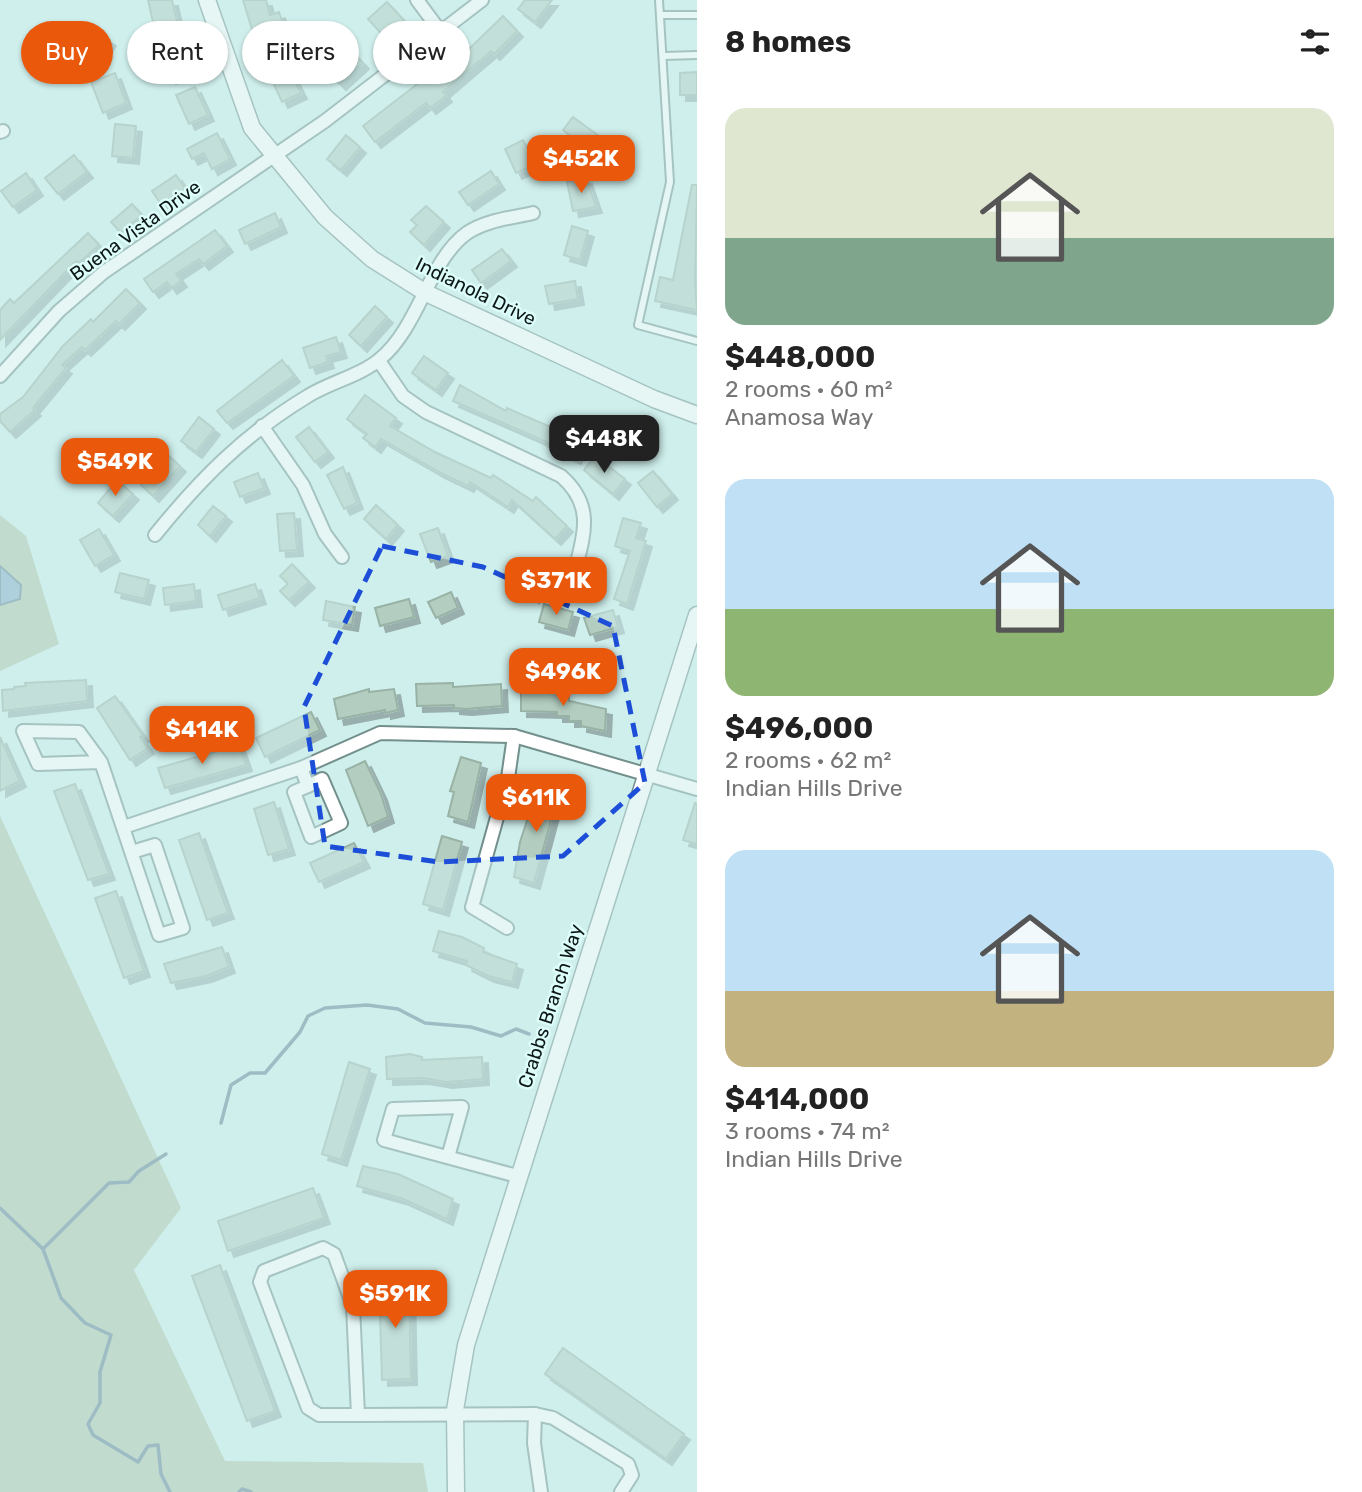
<!DOCTYPE html>
<html lang="en">
<head>
<meta charset="utf-8">
<style>
  body { margin:0; font-family:Rubik,sans-serif; background:#f6f6f6; color:#222; height:100vh; display:flex; flex-direction:column; font-size:26px; white-space:nowrap }
  * { box-sizing:border-box; margin:0 }
  p { font-size:23px; color:#767676 }
  .icon { flex:none; width:38px; height:38px; fill:none; stroke:currentColor; stroke-width:2; stroke-linecap:round; stroke-linejoin:round }
  .map { position:relative; flex:1; overflow:hidden }
  .drawer { display:flex; flex-direction:column; background:#fff; width:665px }
  .drawer>* { flex:none }
  .banner { position:absolute; left:21px; top:21px; width:570px; height:63px; display:flex; gap:14px }
  .price { position:absolute; translate:-50% -60px; padding:0 16px; border-radius:14px; background:#ea580c; color:#fff; font-size:23px; line-height:46px; filter:drop-shadow(0 2px 4px #0008) }
  .price::after { content:''; position:absolute; left:50%; top:42px; width:21px; height:16px; margin-left:-10px; background:inherit; clip-path:polygon(0 0,100% 0,50% 100%) }
  .price.current { background:#222; color:#fff }
  ul { padding:0; list-style:none }
  li { display:grid; align-content:center; gap:14px; height:371px; padding:0 28px }
  li span { display:grid; place-items:center; height:217px; border-radius:21px; color:#555 }
  li>.icon { margin-inline-start:auto }
  span .icon { width:126px; height:126px; fill:#fffc; stroke-width:1 }
  li b { font-size:30px }
  h2 { display:flex; justify-content:space-between; align-items:center; height:84px; padding:0 28px; font-size:30px }
  .chip { padding:0 24px; border-radius:32px; background:#fff; box-shadow:0 2px 5px #0004; font-size:24px; line-height:63px }
  .chip.current { background:#ea580c; color:#fff }
  main { display:flex; flex:1; min-height:0 }
  .map>svg:first-child { display:block }
  .green { fill:#b0c6a9 }
  .water { fill:#85acc9; stroke:#617f93; stroke-width:2 }
  .lines { fill:none; stroke-linecap:round; stroke-linejoin:round }
  .stream { stroke:#617f93; stroke-width:3.5 }
  .building { fill:#b3cdc0; stroke:#99b2a6; stroke-width:2; filter:url(#shadow) }
  .service-casing { stroke:#728f8c; stroke-width:10 }
  .minor-casing { stroke:#728f8c; stroke-width:16 }
  .tertiary-casing { stroke:#728f8c; stroke-width:19 }
  .service { stroke:#fff; stroke-width:6 }
  .minor { stroke:#fff; stroke-width:12 }
  .tertiary { stroke:#fff; stroke-width:16 }
  .marked { fill:none; stroke:#1d4ed8; stroke-width:5; stroke-dasharray:14 9; stroke-linejoin:round }
  .labels { text-anchor:middle; stroke-width:5; stroke-linejoin:round; paint-order:stroke }
  .street-label { font-size:19px; fill:#0c1716; stroke:#dcfdfa }
</style>
</head>
<body>
<main>
<div class="map">
<svg width="697" height="1492" viewBox="0 0 697 1492">
  <defs>
    <filter id="shadow"><feDropShadow dx="6" dy="6" stdDeviation="0" flood-color="#0004"/></filter>
  </defs>
  <rect width="100%" height="100%" fill="#cfefec"/>
  <!-- green -->
  <g class="green">
    <path d="M 0,515 L 26,536 L 59,644 L 0,671 Z"/>
    <path d="M 0,816 L 181,1208 L 134,1270 L 225,1461 L 423,1463 L 428,1492 L 0,1492 Z"/>
  </g>
  <!-- water -->
  <path class="water" d="M 0,566 L 21,585 L 20,599 L 0,605 Z"/>
  <g class="lines">
    <!-- stream -->
    <g class="stream">
      <path d="M 221,1123 L 231,1085 L 250,1073 L 265,1073 L 300,1032 L 308,1016 L 325,1008 L 367,1005 L 398,1009 L 425,1023 L 471,1027 L 501,1036 L 516,1029 L 529,1034"/>
      <path d="M 0,1208 L 43,1249 L 61,1298 L 85,1323 L 111,1335 L 100,1372 L 100,1403 L 88,1424 L 93,1435 L 138,1462 L 148,1446 L 158,1445 L 161,1474 L 170,1492"/>
      <path d="M 43,1249 L 109,1183 L 129,1182 L 139,1171 L 166,1154"/>
      <path d="M 239,1492 L 242,1489 L 251,1492"/>
    </g>
  </g>
  <!-- building -->
  <g class="building">
    <path d="M 148,0 L 172,0 L 178,26 L 155,31 Z"/>
    <path d="M 243,0 L 266,0 L 270,15 L 279,12 L 283,24 L 276,26 L 282,45 L 259,52 Z"/>
    <path d="M 525,0 L 552,0 L 535,22 L 518,9 Z"/>
    <path d="M 387,2 L 409,26 L 390,43 L 368,19 Z"/>
    <path d="M 503,16 L 517,31 L 494,54 L 491,51 L 443,92 L 446,96 L 430,108 L 426,103 L 375,142 L 363,126 L 429,75 L 430,77 L 465,46 L 468,50 Z"/>
    <path d="M 84,23 L 110,40 L 99,57 L 88,51 L 91,47 L 75,37 Z"/>
    <path d="M 49,43 L 52,63 L 25,67 L 22,48 Z"/>
    <path d="M 181,44 L 188,73 L 170,78 L 163,49 Z"/>
    <path d="M 349,48 L 363,63 L 340,84 L 326,70 Z"/>
    <path d="M 287,65 L 301,93 L 282,102 L 269,74 Z"/>
    <path d="M 697,72 L 697,95 L 680,95 L 680,73 Z"/>
    <path d="M 115,73 L 126,103 L 103,113 L 91,82 Z"/>
    <path d="M 195,87 L 208,115 L 189,124 L 176,95 Z"/>
    <path d="M 573,117 L 603,139 L 592,153 L 563,130 Z"/>
    <path d="M 115,124 L 136,126 L 133,158 L 112,156 Z"/>
    <path d="M 217,133 L 230,159 L 212,169 L 204,153 L 192,159 L 187,149 Z"/>
    <path d="M 346,135 L 360,147 L 341,170 L 327,159 Z"/>
    <path d="M 523,140 L 527,148 L 535,144 L 543,161 L 516,173 L 505,149 Z"/>
    <path d="M 74,155 L 87,172 L 58,194 L 45,178 Z"/>
    <path d="M 491,171 L 499,184 L 468,205 L 459,192 Z"/>
    <path d="M 26,173 L 37,190 L 13,207 L 1,191 Z"/>
    <path d="M 176,175 L 185,188 L 161,204 L 152,191 Z"/>
    <path d="M 586,178 L 596,207 L 573,211 L 567,182 Z"/>
    <path d="M 692,185 L 697,185 L 695,284 L 697,310 L 655,301 L 660,277 L 673,280 Z"/>
    <path d="M 132,204 L 142,215 L 121,233 L 111,222 Z"/>
    <path d="M 426,206 L 444,222 L 424,245 L 410,232 L 417,225 L 411,220 Z"/>
    <path d="M 275,213 L 281,227 L 245,244 L 239,230 Z"/>
    <path d="M 572,226 L 588,231 L 580,260 L 564,255 Z"/>
    <path d="M 215,230 L 227,246 L 203,264 L 199,259 L 176,274 L 181,281 L 171,288 L 167,282 L 153,292 L 144,279 Z"/>
    <path d="M 88,233 L 99,245 L 79,263 L 76,261 L 0,340 L 0,310 L 10,299 L 14,303 Z"/>
    <path d="M 502,249 L 511,261 L 481,283 L 472,270 Z"/>
    <path d="M 575,281 L 578,299 L 549,304 L 545,286 Z"/>
    <path d="M 126,289 L 140,303 L 119,324 L 116,321 L 85,350 L 82,347 L 62,365 L 66,368 L 33,408 L 35,410 L 10,432 L 0,421 L 0,414 L 23,397 L 63,346 L 91,319 L 93,322 Z"/>
    <path d="M 375,306 L 387,317 L 361,346 L 349,335 Z"/>
    <path d="M 336,337 L 341,352 L 326,356 L 328,362 L 310,368 L 303,348 Z"/>
    <path d="M 424,356 L 448,373 L 436,390 L 412,373 Z"/>
    <path d="M 282,360 L 294,376 L 227,423 L 217,411 Z"/>
    <path d="M 460,385 L 506,411 L 507,408 L 583,441 L 575,458 L 548,447 L 549,443 L 453,401 Z"/>
    <path d="M 365,395 L 396,418 L 390,426 L 435,452 L 491,478 L 493,475 L 533,501 L 536,497 L 567,526 L 555,539 L 512,500 L 508,507 L 470,482 L 468,486 L 441,473 L 381,439 L 375,447 L 363,438 L 367,434 L 347,419 Z"/>
    <path d="M 199,417 L 214,429 L 196,452 L 181,441 Z"/>
    <path d="M 309,427 L 328,452 L 315,462 L 296,437 Z"/>
    <path d="M 168,455 L 180,466 L 153,496 L 141,485 Z"/>
    <path d="M 595,456 L 625,479 L 613,494 L 584,470 Z"/>
    <path d="M 343,467 L 357,503 L 344,509 L 327,475 Z"/>
    <path d="M 653,471 L 672,494 L 657,507 L 638,483 Z"/>
    <path d="M 258,473 L 264,488 L 240,497 L 234,482 Z"/>
    <path d="M 117,480 L 133,494 L 113,516 L 98,503 Z"/>
    <path d="M 376,505 L 398,525 L 386,539 L 364,519 Z"/>
    <path d="M 213,506 L 226,516 L 210,536 L 198,525 Z"/>
    <path d="M 294,513 L 297,550 L 280,551 L 277,514 Z"/>
    <path d="M 623,518 L 641,523 L 636,538 L 646,541 L 627,604 L 614,599 L 630,551 L 615,546 Z"/>
    <path d="M 438,528 L 448,556 L 431,562 L 420,534 Z"/>
    <path d="M 99,529 L 114,555 L 95,566 L 80,540 Z"/>
    <path d="M 513,563 L 539,586 L 533,597 L 503,575 Z"/>
    <path d="M 292,564 L 309,582 L 289,600 L 280,591 L 288,584 L 280,576 Z"/>
    <path d="M 120,573 L 149,580 L 144,599 L 115,592 Z"/>
    <path d="M 194,584 L 196,601 L 165,605 L 163,588 Z"/>
    <path d="M 255,584 L 260,598 L 223,610 L 218,595 Z"/>
    <path d="M 451,592 L 458,608 L 436,618 L 428,602 Z"/>
    <path d="M 409,599 L 414,617 L 380,626 L 375,608 Z"/>
    <path d="M 326,601 L 355,607 L 352,625 L 323,620 Z"/>
    <path d="M 544,604 L 573,612 L 568,630 L 539,622 Z"/>
    <path d="M 613,610 L 618,627 L 590,635 L 584,618 Z"/>
    <path d="M 86,680 L 87,701 L 3,711 L 2,690 L 14,689 L 14,687 L 26,686 L 25,683 Z"/>
    <path d="M 453,683 L 453,687 L 501,684 L 502,706 L 466,709 L 454,708 L 454,705 L 417,706 L 416,684 Z"/>
    <path d="M 369,689 L 369,692 L 394,689 L 398,710 L 385,713 L 385,710 L 338,719 L 334,699 Z"/>
    <path d="M 545,689 L 558,691 L 558,695 L 569,696 L 569,701 L 606,709 L 605,731 L 581,726 L 581,721 L 569,721 L 569,716 L 557,716 L 557,712 L 521,711 L 521,690 Z"/>
    <path d="M 115,696 L 143,736 L 140,737 L 148,748 L 130,760 L 97,708 Z"/>
    <path d="M 311,712 L 320,730 L 265,757 L 256,738 Z"/>
    <path d="M 0,737 L 20,781 L 0,791 Z"/>
    <path d="M 239,745 L 246,765 L 165,788 L 158,768 Z"/>
    <path d="M 461,757 L 481,763 L 468,822 L 448,816 L 454,792 L 450,791 Z"/>
    <path d="M 365,761 L 381,794 L 388,817 L 368,826 L 346,770 Z"/>
    <path d="M 75,784 L 109,874 L 88,880 L 54,791 Z"/>
    <path d="M 539,784 L 559,790 L 534,883 L 514,877 L 520,842 Z"/>
    <path d="M 274,802 L 289,849 L 268,855 L 254,809 Z"/>
    <path d="M 695,803 L 697,804 L 697,844 L 683,840 Z"/>
    <path d="M 199,833 L 228,913 L 207,920 L 179,840 Z"/>
    <path d="M 442,836 L 462,842 L 443,910 L 423,904 Z"/>
    <path d="M 354,843 L 364,862 L 319,882 L 310,863 Z"/>
    <path d="M 116,891 L 144,971 L 124,978 L 95,898 Z"/>
    <path d="M 439,931 L 462,937 L 484,948 L 483,952 L 517,964 L 512,982 L 488,976 L 466,965 L 467,961 L 433,951 Z"/>
    <path d="M 222,947 L 229,967 L 206,976 L 171,983 L 164,964 Z"/>
    <path d="M 410,1054 L 422,1057 L 422,1060 L 482,1057 L 483,1079 L 446,1082 L 423,1078 L 387,1079 L 386,1057 Z"/>
    <path d="M 349,1062 L 370,1069 L 341,1160 L 322,1154 Z"/>
    <path d="M 363,1166 L 398,1174 L 453,1199 L 447,1219 L 403,1199 L 357,1186 Z"/>
    <path d="M 313,1188 L 324,1218 L 228,1251 L 218,1221 Z"/>
    <path d="M 220,1265 L 275,1411 L 247,1421 L 192,1276 Z"/>
    <path d="M 379,1281 L 409,1281 L 411,1379 L 382,1380 Z"/>
    <path d="M 563,1348 L 684,1434 L 666,1459 L 545,1374 Z"/>
  </g>
  <g class="lines">
    <defs>
      <g id="service">
        <path d="M 659,0 L 670,182 L 638,325 L 697,341"/>
        <path d="M 660,15 L 697,15"/>
        <path d="M 663,56 L 697,55"/>
      </g>
      <g id="minor">
        <path d="M 417,0 L 440,31"/>
        <path d="M 0,132 L 3,131"/>
        <path d="M 379,361 L 403,396 L 426,412 L 561,476 C 592,503 586,530 576,566"/>
        <path d="M 0,376 L 59,311 L 104,272 L 325,121 L 482,0"/>
        <path d="M 262,426 L 303,485 L 325,534 L 342,557"/>
        <path d="M 155,535 C 201,478 245,434 308,396 C 330,382 360,376 380,359 C 419,327 429,260 467,233 C 486,220 512,218 533,213"/>
        <path d="M 101,762 L 38,764 L 23,731 L 79,732 L 101,762 L 159,935 L 183,928 L 155,845 L 132,852"/>
        <path d="M 301,768 L 308,786 L 294,792 L 311,837 L 341,823 L 322,779 L 308,786"/>
        <path d="M 124,827 L 301,768 L 380,733 L 514,736 L 697,789"/>
        <path d="M 507,928 L 472,907 L 508,778 L 514,736"/>
        <path d="M 448,1157 L 462,1107 L 393,1109 L 384,1140 L 517,1176"/>
        <path d="M 323,1248 L 334,1254 L 353,1306 L 358,1415 L 319,1415 L 308,1408 L 260,1282 L 264,1271 Z"/>
        <path d="M 535,1414 L 534,1443 L 541,1492"/>
        <path d="M 358,1415 L 535,1414 L 553,1418 L 628,1464 L 632,1475 L 621,1492"/>
      </g>
      <g id="tertiary">
        <path d="M 207,0 L 252,128 L 325,217 L 372,259 L 426,293 L 654,399 L 697,415"/>
        <path d="M 456,1492 L 455,1410 L 466,1345 L 697,615"/>
      </g>
    </defs>
    <!-- service casing -->
    <use href="#service" class="service-casing"/>
    <!-- minor casing -->
    <use href="#minor" class="minor-casing"/>
    <!-- tertiary casing -->
    <use href="#tertiary" class="tertiary-casing"/>
    <!-- service -->
    <use href="#service" class="service"/>
    <!-- minor -->
    <use href="#minor" class="minor"/>
    <!-- tertiary -->
    <use href="#tertiary" class="tertiary"/>
  </g>
  <!-- marked area -->
  <path d="M0 0H697V1492H0ZM 382,546 L 483,567 L 613,626 L 645,783 L 563,856 L 439,862 L 325,846 L 304,707 Z" fill="#cfefec" fill-opacity=".55" fill-rule="evenodd"/>
  <path class="marked" d="M 382,546 L 483,567 L 613,626 L 645,783 L 563,856 L 439,862 L 325,846 L 304,707 Z"/>
  <g class="labels">
    <!-- street labels -->
    <g class="street-label">
      <text transform="translate(135 230) rotate(-36)" y="7">Buena Vista Drive</text>
      <text transform="translate(476 291) rotate(26)" y="7">Indianola Drive</text>
      <text transform="translate(550 1006) rotate(-72)" y="7">Crabbs Branch Way</text>
    </g>
  </g>
</svg>
<b class="price" style="left:581px;top:195px">$452K</b>
<b class="price current" style="left:604px;top:475px">$448K</b>
<b class="price" style="left:115px;top:498px">$549K</b>
<b class="price" style="left:556px;top:617px">$371K</b>
<b class="price" style="left:563px;top:708px">$496K</b>
<b class="price" style="left:202px;top:766px">$414K</b>
<b class="price" style="left:536px;top:834px">$611K</b>
<b class="price" style="left:395px;top:1330px">$591K</b>
<div class="banner">
<a class="chip current">Buy</a>
<a class="chip">Rent</a>
<a class="chip">Filters</a>
<a class="chip">New</a>
</div>
</div>
<section class="drawer">
<h2>8 homes<svg class="icon" aria-label="filters" viewBox="0 0 24 24"><path d="M4 7h16M4 17h16"/><circle cx="9" cy="7" r="2"/><circle cx="15" cy="17" r="2"/></svg></h2>
<ul>
<li><span style="background:linear-gradient(#dfe7d0 60%,#7fa58c 0)"><svg class="icon" aria-label="home" viewBox="0 0 24 24"><path d="M3 11l9-7 9 7M6 9v11h12V9"/></svg></span><div><b>$448,000</b><p>2 rooms · 60 m²</p><p>Anamosa Way</p></div></li>
<li><span style="background:linear-gradient(#bfe0f5 60%,#8fb573 0)"><svg class="icon" aria-label="home" viewBox="0 0 24 24"><path d="M3 11l9-7 9 7M6 9v11h12V9"/></svg></span><div><b>$496,000</b><p>2 rooms · 62 m²</p><p>Indian Hills Drive</p></div></li>
<li><span style="background:linear-gradient(#bfe0f5 65%,#c2b280 0)"><svg class="icon" aria-label="home" viewBox="0 0 24 24"><path d="M3 11l9-7 9 7M6 9v11h12V9"/></svg></span><div><b>$414,000</b><p>3 rooms · 74 m²</p><p>Indian Hills Drive</p></div></li>
</ul>
</section>
</main>
</body>
</html>
